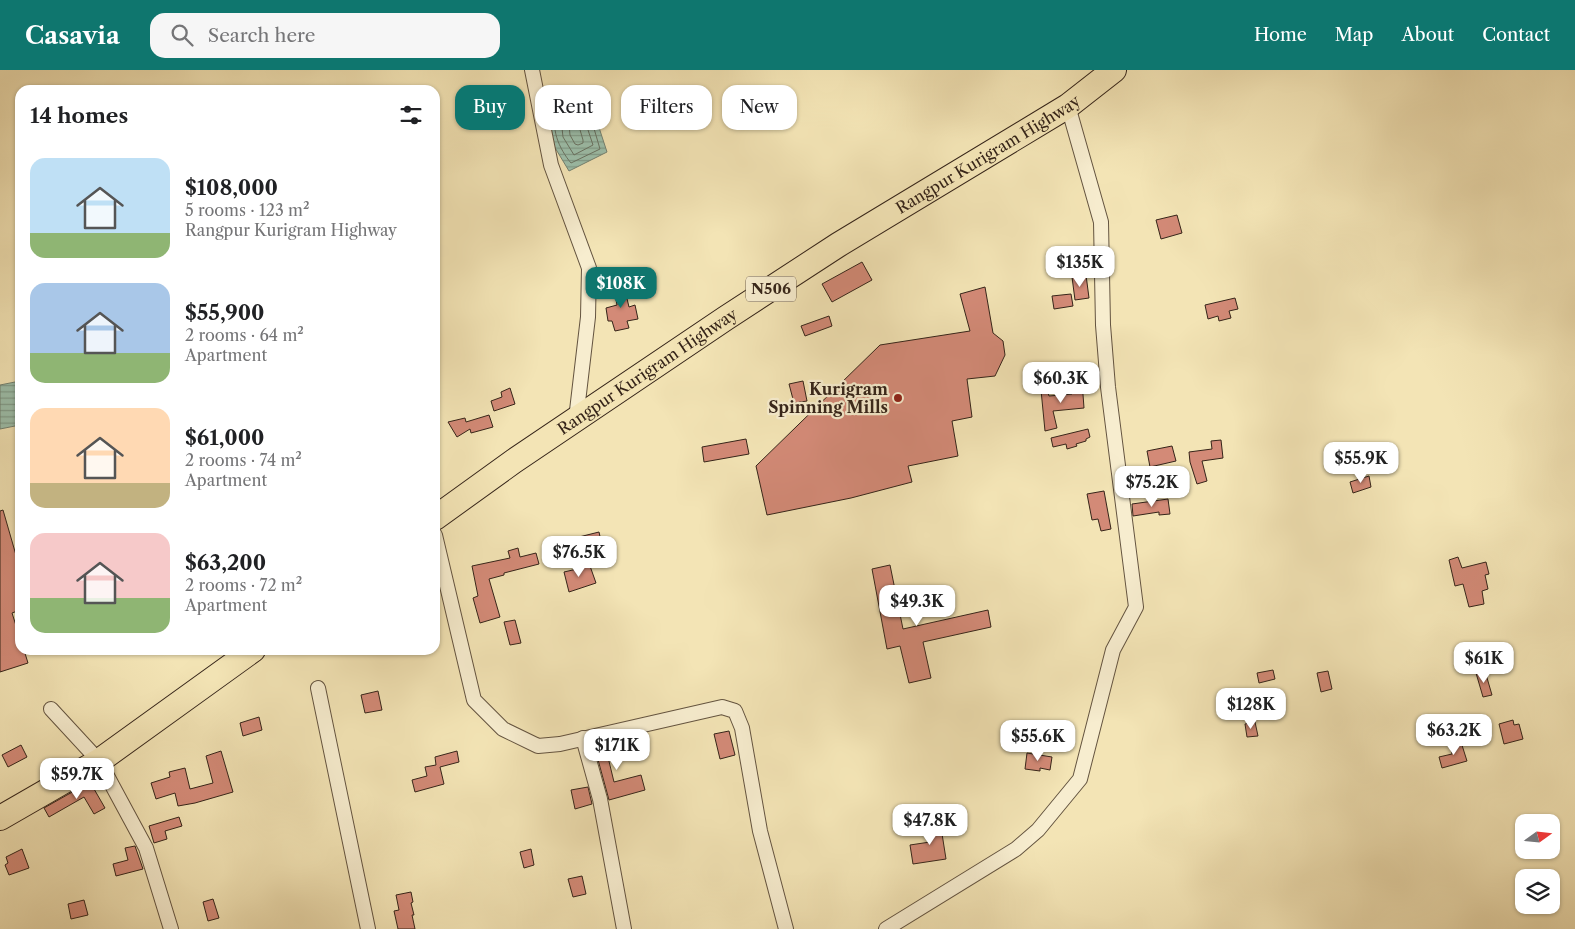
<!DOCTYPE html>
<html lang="en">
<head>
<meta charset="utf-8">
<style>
  body { margin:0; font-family:"Libre Caslon Text",serif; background:#f6f6f6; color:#202124; height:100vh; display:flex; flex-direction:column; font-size:19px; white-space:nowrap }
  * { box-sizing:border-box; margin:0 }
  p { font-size:16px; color:#757577 }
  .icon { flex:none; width:28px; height:28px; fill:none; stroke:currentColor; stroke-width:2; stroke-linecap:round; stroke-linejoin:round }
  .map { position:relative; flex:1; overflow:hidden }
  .side { position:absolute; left:15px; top:15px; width:425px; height:570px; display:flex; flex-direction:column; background:#fff; border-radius:15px; box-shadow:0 1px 4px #0004 }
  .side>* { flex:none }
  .banner { position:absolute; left:455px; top:15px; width:475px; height:45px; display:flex; gap:10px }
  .needle { width:32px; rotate:75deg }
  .tools { position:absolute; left:1515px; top:744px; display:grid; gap:10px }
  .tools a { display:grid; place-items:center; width:45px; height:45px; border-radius:10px; background:#fff; box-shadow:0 1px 4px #0004; font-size:25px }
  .price { position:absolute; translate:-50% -42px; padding:0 11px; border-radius:10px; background:#fff; color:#222; font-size:16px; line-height:32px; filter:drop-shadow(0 1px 2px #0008) }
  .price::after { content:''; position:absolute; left:50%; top:30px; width:15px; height:11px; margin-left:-8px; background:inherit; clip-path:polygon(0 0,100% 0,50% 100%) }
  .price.active { background:#0f766e; color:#fff }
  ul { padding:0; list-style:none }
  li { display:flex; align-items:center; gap:15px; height:125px; padding:0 15px }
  li span { display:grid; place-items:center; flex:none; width:140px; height:100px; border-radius:15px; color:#555 }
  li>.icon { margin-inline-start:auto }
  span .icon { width:60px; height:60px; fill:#fffc; stroke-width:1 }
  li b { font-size:21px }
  h2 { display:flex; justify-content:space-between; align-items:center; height:60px; padding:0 15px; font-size:21px }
  .tag { padding:0 18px; border-radius:15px; background:#fff; box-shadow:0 1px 4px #0004; font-size:18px; line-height:45px }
  .tag.active { background:#0f766e; color:#fff }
  header { display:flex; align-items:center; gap:30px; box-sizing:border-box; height:70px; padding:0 25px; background:#0f766e; color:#fff }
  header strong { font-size:24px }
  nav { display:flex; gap:28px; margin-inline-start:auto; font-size:18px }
  .search { width:350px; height:45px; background:#f6f6f6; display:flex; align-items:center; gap:12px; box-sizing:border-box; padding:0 18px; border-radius:15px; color:#757577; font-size:19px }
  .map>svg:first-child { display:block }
  .water { fill:url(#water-rules); stroke:#738171 }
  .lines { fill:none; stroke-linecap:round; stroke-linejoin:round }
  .shore { stroke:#687262; stroke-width:1 }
  .building { fill:#d38a77; stroke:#352419 }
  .minor-casing { stroke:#645440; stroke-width:16 }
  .trunk-casing { stroke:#352419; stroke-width:26 }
  .minor { stroke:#f7edcf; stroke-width:14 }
  .trunk { stroke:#f3e4b5; stroke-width:24 }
  .poi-dot { fill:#8f2418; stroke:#f7edcf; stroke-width:2 }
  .labels { text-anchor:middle; stroke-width:4.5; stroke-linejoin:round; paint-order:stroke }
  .shield { fill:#f7edcf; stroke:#6f6050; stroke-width:1 }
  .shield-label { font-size:15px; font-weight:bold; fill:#352419 }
  .street-label { font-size:16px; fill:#352419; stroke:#f7edcf }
  .poi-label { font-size:16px; font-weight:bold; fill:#352419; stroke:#f7edcf; text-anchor:end }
</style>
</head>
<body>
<header>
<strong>Casavia</strong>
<div class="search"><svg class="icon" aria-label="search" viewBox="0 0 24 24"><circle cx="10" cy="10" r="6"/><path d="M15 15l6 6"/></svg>Search here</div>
<nav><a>Home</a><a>Map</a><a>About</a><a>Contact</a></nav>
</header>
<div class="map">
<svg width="1575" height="859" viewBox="0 0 1575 859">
  <defs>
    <pattern id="water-rules" width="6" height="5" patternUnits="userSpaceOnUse" patternTransform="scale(1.25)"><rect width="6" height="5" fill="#9cbfab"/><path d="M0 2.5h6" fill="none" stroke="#809b8a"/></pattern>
  </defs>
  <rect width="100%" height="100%" fill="#f3e4b5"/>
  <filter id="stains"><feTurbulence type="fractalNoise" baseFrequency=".004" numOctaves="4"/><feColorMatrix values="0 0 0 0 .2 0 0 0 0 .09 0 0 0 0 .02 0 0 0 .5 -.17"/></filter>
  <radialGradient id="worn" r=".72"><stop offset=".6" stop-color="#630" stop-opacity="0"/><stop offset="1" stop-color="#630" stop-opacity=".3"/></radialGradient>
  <!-- water -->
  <g class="water">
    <path d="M 590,30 L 607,82 L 569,101 L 551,71 L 550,47 L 555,36 Z"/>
    <path d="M 20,311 L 20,355 L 0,359 L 0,315 Z"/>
  </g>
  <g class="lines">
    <!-- shore -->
    <g class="shore">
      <path d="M 585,36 L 588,38 L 600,79 L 571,93 C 560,80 548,56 559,40 Z"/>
      <path d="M 580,43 L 583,45 L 593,75 L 574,85 L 563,67 L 561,49 L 564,46 Z"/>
      <path d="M 571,52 L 578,53 L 583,70 L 583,73 L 578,75 L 575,74 L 570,65 L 569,54 Z"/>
    </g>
  </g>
  <!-- building -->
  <g class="building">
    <path d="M 1177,145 L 1182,163 L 1161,169 L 1156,150 Z"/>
    <path d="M 862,192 L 872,210 L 832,232 L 822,214 Z"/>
    <path d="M 1086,205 L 1089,228 L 1075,230 L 1072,207 Z"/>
    <path d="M 623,212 L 629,237 L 635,235 L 638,249 L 627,251 L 629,258 L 615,261 L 612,251 L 608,251 L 606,238 L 617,235 L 613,214 Z"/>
    <path d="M 985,217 L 993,263 L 1003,271 L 1005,285 L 995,306 L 967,309 L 972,347 L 952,351 L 958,386 L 908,396 L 912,412 L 851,428 L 767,445 L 756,396 L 880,275 L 970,261 L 960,224 Z"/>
    <path d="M 1071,224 L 1073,236 L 1054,239 L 1052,226 Z"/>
    <path d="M 1235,228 L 1238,239 L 1229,241 L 1231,248 L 1219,251 L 1218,246 L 1208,249 L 1205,235 Z"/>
    <path d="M 829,246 L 832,256 L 805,266 L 801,256 Z"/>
    <path d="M 803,311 L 807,331 L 794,333 L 789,314 Z"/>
    <path d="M 1082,311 L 1084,338 L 1053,341 L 1057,358 L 1045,361 L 1041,320 L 1047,319 L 1049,326 L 1072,324 L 1071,312 Z"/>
    <path d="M 510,318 L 515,334 L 494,341 L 491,331 L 502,327 L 501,322 Z"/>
    <path d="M 489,345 L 493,357 L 471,363 L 470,359 L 457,367 L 448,352 L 465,348 L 466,352 Z"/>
    <path d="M 1088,359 L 1090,367 L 1086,369 L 1086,371 L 1076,374 L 1077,376 L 1067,379 L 1066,374 L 1053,377 L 1051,368 Z"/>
    <path d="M 746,369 L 749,384 L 704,392 L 702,377 Z"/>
    <path d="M 1221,370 L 1223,388 L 1202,391 L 1207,411 L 1197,414 L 1190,392 L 1189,382 L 1212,379 L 1211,371 Z"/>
    <path d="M 1172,376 L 1176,391 L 1150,397 L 1147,381 Z"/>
    <path d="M 1369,406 L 1371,417 L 1353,423 L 1350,412 Z"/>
    <path d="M 1104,421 L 1111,459 L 1101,461 L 1098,449 L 1092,450 L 1087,424 Z"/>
    <path d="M 1168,429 L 1170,444 L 1159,445 L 1159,442 L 1133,446 L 1132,434 Z"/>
    <path d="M 3,440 L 20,499 L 20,540 L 12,543 L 20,568 L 20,580 L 24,580 L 28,593 L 0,602 L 0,441 Z"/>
    <path d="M 599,462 L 606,493 L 581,495 L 575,468 Z"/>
    <path d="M 518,478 L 520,487 L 536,483 L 539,494 L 504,503 L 504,505 L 489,509 L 500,547 L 480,553 L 473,528 L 478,526 L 472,496 L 510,488 L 508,481 Z"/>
    <path d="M 1458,487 L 1462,498 L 1486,492 L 1489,504 L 1485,505 L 1488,519 L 1482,521 L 1484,534 L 1469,537 L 1463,514 L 1455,516 L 1449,490 Z"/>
    <path d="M 890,495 L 903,559 L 988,540 L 991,557 L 923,572 L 931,608 L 909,613 L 900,576 L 887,579 L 872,499 Z"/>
    <path d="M 590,496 L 596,513 L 569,522 L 564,502 Z"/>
    <path d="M 515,550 L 521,573 L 510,575 L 504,552 Z"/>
    <path d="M 1273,600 L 1275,609 L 1259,613 L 1257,603 Z"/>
    <path d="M 1328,601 L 1332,619 L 1321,622 L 1317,603 Z"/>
    <path d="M 1485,601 L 1492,625 L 1483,627 L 1476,603 Z"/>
    <path d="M 378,621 L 382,640 L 365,643 L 361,625 Z"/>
    <path d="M 259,647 L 262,660 L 243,666 L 240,653 Z"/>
    <path d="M 1513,650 L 1514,655 L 1519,654 L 1523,669 L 1504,674 L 1499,654 Z"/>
    <path d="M 1255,652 L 1258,666 L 1247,667 L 1245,654 Z"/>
    <path d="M 729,661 L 735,685 L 720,689 L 714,664 Z"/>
    <path d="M 630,667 L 633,676 L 607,683 L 614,712 L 641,705 L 645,720 L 609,730 L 594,675 Z"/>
    <path d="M 1461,672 L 1467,691 L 1442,698 L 1439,687 L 1452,684 L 1450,675 Z"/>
    <path d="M 21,675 L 27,687 L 8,697 L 2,685 Z"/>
    <path d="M 221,681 L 233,722 L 195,733 L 178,736 L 175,723 L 156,729 L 151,713 L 170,707 L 169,702 L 185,698 L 190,719 L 213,713 L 206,686 Z"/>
    <path d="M 457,681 L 459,692 L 440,697 L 444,714 L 415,722 L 412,710 L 427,706 L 425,697 L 436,695 L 435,687 Z"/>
    <path d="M 1027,683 L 1052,687 L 1050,700 L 1040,698 L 1040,701 L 1025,699 Z"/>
    <path d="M 90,712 L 105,738 L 94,744 L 84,727 L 49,747 L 44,738 Z"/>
    <path d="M 588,717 L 592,734 L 575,739 L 571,720 Z"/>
    <path d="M 179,747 L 182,756 L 165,761 L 167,769 L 154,773 L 149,756 Z"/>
    <path d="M 940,751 L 946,789 L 913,794 L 910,775 L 930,772 L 927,753 Z"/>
    <path d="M 135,776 L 143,799 L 116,806 L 113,794 L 128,790 L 125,778 Z"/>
    <path d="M 22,779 L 29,798 L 9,805 L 5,795 L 8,793 L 6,787 Z"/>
    <path d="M 531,779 L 534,795 L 524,798 L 520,782 Z"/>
    <path d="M 582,806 L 586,824 L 573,827 L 568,809 Z"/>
    <path d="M 411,822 L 413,832 L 411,833 L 414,845 L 412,845 L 415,859 L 398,859 L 394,841 L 399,840 L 396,825 Z"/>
    <path d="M 213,829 L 219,848 L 208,851 L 203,832 Z"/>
    <path d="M 84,830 L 88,845 L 71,849 L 68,834 Z"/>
  </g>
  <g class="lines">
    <defs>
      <g id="minor">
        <path d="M 532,0 L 551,95 L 589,198 L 588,247 L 576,349"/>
        <path d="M 435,465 L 474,630 L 503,659 L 538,676 L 560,674 L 722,637 L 735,641 L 742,658 L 760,761 L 786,859"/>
        <path d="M 318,618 L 368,859"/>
        <path d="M 51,639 L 99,691 L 146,778 L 171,859"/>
        <path d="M 583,668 L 600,729 L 624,859"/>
        <path d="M 886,859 L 1016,779 L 1038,760 L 1080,709 L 1113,580 L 1136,537 L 1108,317 L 1103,255 L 1101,152 L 1068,36"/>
      </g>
      <g id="trunk">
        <path id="s1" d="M 435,448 L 514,391 L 726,248 L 838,175 L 1068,36 L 1114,0"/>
        <path d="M 0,748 L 99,691 L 253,580"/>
      </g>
    </defs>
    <!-- minor casing -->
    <use href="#minor" class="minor-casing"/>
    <!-- trunk casing -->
    <use href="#trunk" class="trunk-casing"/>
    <!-- minor -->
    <use href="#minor" class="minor"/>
    <!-- trunk -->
    <use href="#trunk" class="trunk"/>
  </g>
  <!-- markers -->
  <circle class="poi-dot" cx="898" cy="328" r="5"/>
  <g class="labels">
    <!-- shield labels -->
    <rect class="shield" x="746" y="206.5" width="50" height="25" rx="4"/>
    <g class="shield-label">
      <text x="771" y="224">N506</text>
    </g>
    <!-- street labels -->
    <g class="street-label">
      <text dy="6" stroke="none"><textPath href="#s1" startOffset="662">Rangpur Kurigram Highway</textPath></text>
      <text dy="6" stroke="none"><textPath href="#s1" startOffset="258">Rangpur Kurigram Highway</textPath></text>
    </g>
    <!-- poi labels -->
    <g class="poi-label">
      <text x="888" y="325">Kurigram<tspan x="888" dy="18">Spinning Mills</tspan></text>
    </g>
  </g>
  <rect width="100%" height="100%" filter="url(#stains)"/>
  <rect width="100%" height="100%" fill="url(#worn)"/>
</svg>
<div class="tools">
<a><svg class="needle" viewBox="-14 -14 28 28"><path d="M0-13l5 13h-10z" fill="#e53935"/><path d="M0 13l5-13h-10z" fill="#757577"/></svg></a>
<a><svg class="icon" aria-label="layers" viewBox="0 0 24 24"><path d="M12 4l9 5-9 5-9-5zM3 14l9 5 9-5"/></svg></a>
</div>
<b class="price" style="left:1080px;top:218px">$135K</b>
<b class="price active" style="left:621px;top:239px">$108K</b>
<b class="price" style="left:1061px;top:334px">$60.3K</b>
<b class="price" style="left:1361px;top:414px">$55.9K</b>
<b class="price" style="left:1152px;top:438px">$75.2K</b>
<b class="price" style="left:579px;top:508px">$76.5K</b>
<b class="price" style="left:917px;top:557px">$49.3K</b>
<b class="price" style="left:1484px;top:614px">$61K</b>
<b class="price" style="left:1251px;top:660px">$128K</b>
<b class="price" style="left:1454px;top:686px">$63.2K</b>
<b class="price" style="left:1038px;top:692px">$55.6K</b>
<b class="price" style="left:617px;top:701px">$171K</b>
<b class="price" style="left:77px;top:730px">$59.7K</b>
<b class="price" style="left:930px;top:776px">$47.8K</b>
<div class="banner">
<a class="tag active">Buy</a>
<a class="tag">Rent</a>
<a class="tag">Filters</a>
<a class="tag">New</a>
</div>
<section class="side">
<h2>14 homes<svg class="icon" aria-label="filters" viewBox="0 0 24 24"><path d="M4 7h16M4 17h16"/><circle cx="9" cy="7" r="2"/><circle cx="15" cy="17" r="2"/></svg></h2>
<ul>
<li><span style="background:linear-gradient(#bfe0f5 75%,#8fb573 0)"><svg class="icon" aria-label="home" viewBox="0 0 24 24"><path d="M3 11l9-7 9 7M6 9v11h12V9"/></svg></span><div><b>$108,000</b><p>5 rooms · 123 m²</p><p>Rangpur Kurigram Highway</p></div></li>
<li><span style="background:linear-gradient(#a9c7e8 70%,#8fb573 0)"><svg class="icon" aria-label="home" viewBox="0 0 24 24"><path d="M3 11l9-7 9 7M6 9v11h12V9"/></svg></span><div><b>$55,900</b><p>2 rooms · 64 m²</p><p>Apartment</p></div></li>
<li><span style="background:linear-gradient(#ffd9b3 75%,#c2b280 0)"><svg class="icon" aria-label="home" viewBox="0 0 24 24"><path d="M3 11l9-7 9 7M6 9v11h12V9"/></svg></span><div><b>$61,000</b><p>2 rooms · 74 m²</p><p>Apartment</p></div></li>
<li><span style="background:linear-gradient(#f6c9c9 65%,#8fb573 0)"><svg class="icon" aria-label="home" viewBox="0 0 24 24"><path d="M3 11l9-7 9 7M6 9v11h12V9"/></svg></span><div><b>$63,200</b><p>2 rooms · 72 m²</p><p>Apartment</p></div></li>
</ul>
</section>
</div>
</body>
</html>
